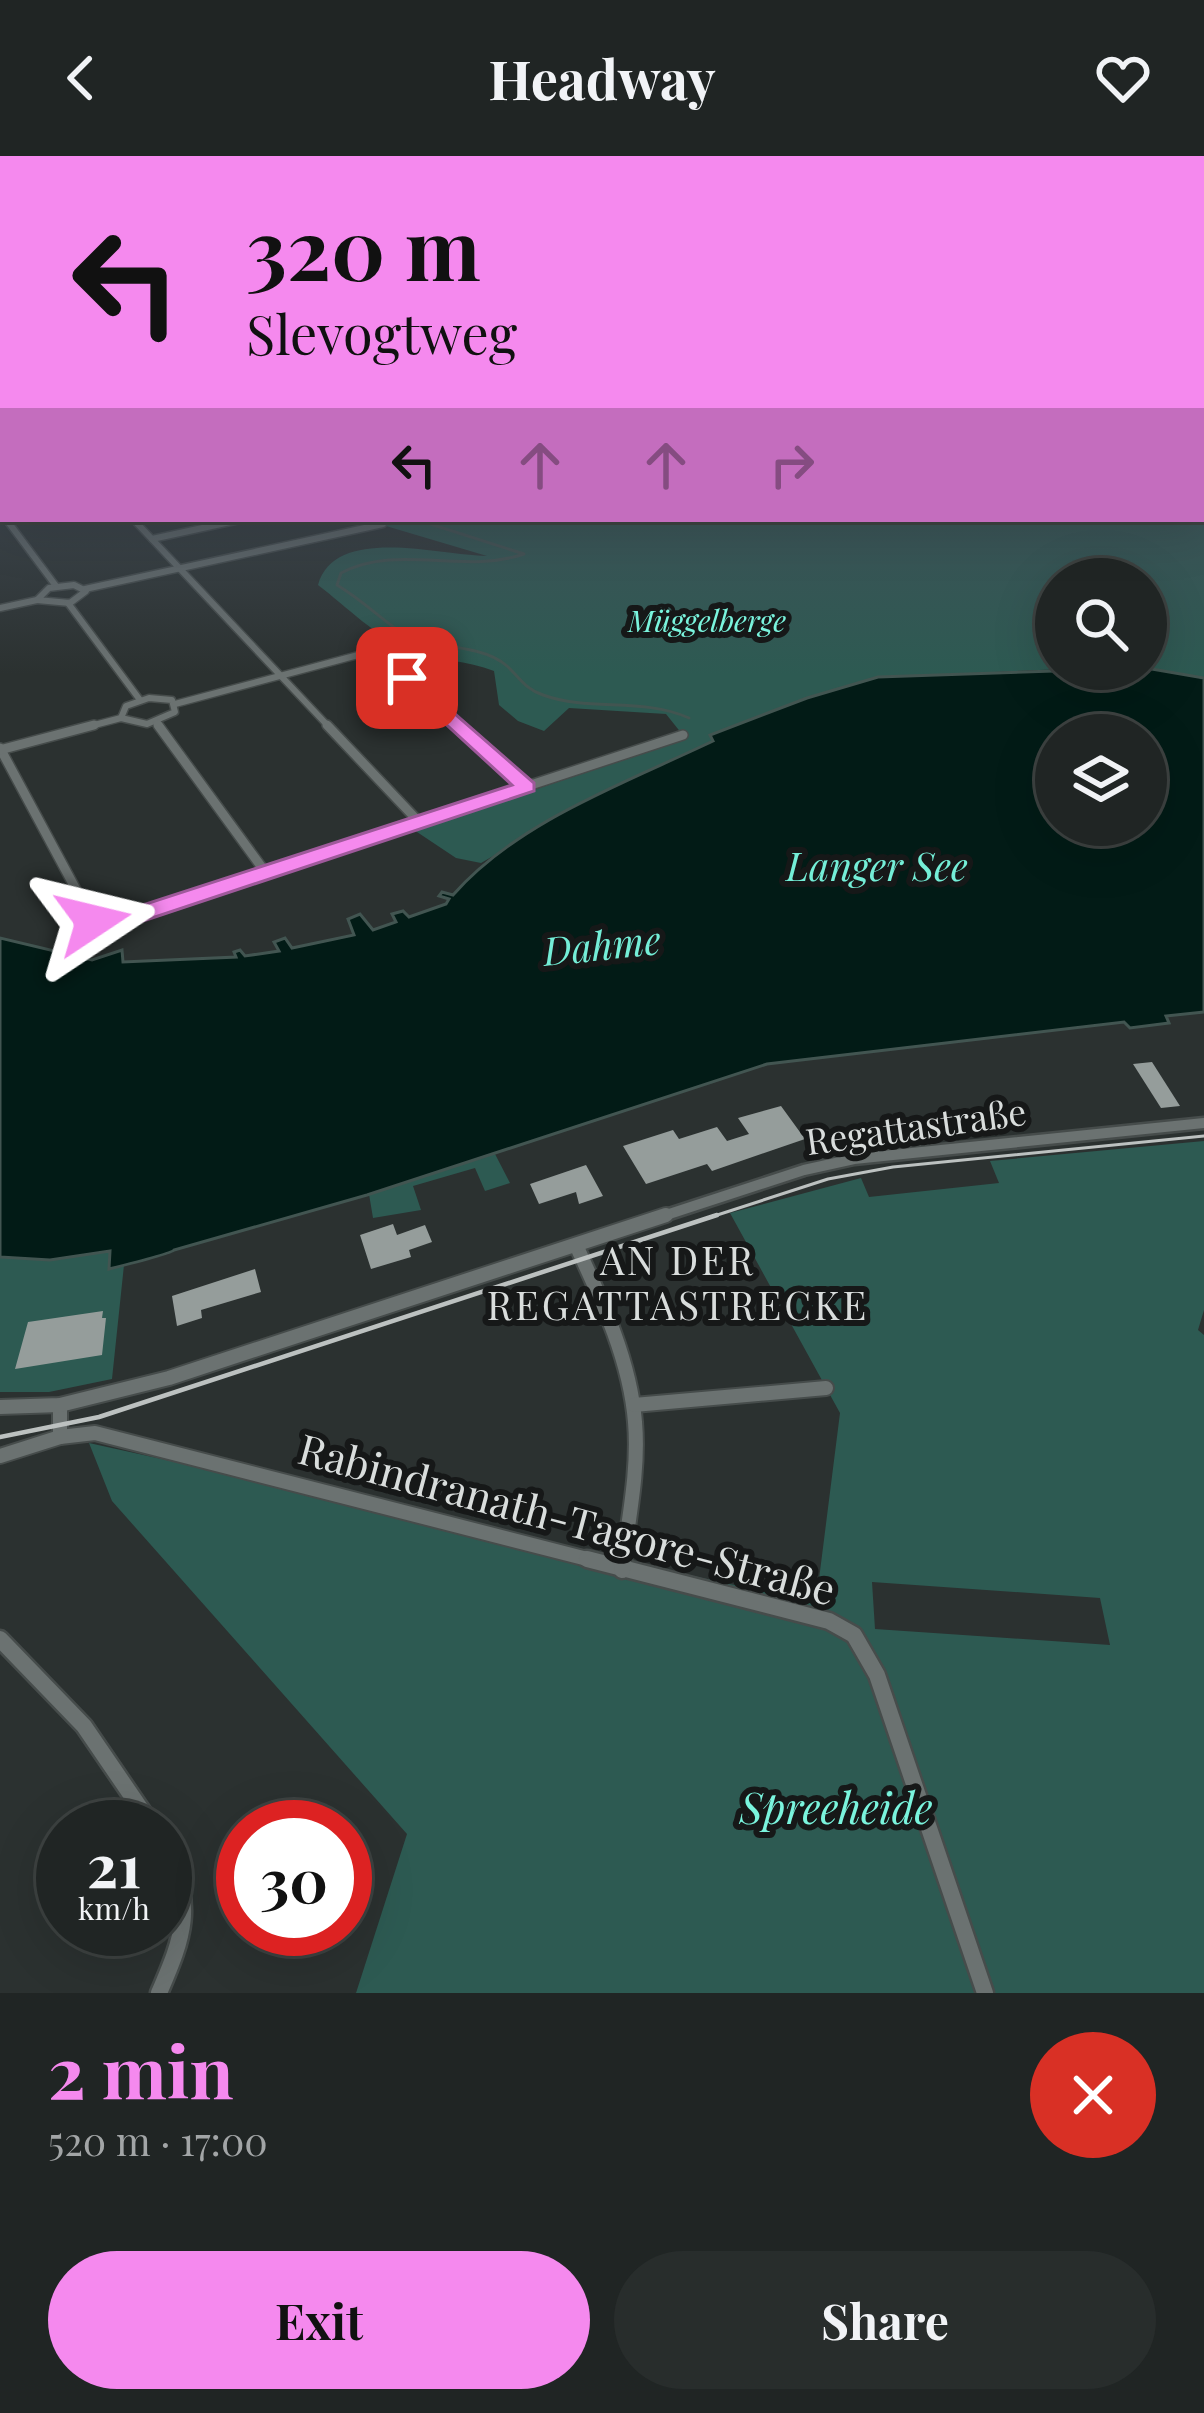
<!DOCTYPE html>
<meta charset="utf-8">
<style>
:root{--surface:#202524;--page:#282d2c;--text:#f1f3f6;--muted:#a2a5a6;--line:#3d4241;--accent:#f589ee}
body{margin:0;font-family:"Playfair Display",serif;background:var(--page);color:var(--text);height:100vh;display:flex;flex-direction:column;font-size:45px;white-space:nowrap}
*{box-sizing:border-box;margin:0}
p{font-size:39px;color:var(--muted)}
.icon{flex:none;width:66px;height:66px;fill:none;stroke:currentColor;stroke-width:2;stroke-linecap:round;stroke-linejoin:round}
.map{position:relative;height:1837px;overflow:hidden}
.panel{display:flex;flex-direction:column;background:var(--surface);flex:1}
.panel>*{flex:none}
.banner{position:absolute;left:0px;top:0px;width:1206px;height:366px;box-shadow:0 12px 48px #0002,0 0 0 3px var(--line);background:#f589ee;color:#111;overflow:hidden}
.tools{position:absolute;left:1035px;top:402px;display:grid;gap:24px}
.tools a{display:grid;place-items:center;width:132px;height:132px;border-radius:50%;background:var(--surface);box-shadow:0 12px 48px #0002,0 0 0 3px var(--line);font-size:60px}
.speed{position:absolute;left:36px;top:1644px;display:flex;gap:24px;font-size:60px;font-weight:700;text-align:center}
.speed>*{display:grid;place-content:center;width:156px;height:156px;border-radius:50%;background:var(--surface);box-shadow:0 12px 48px #0002,0 0 0 3px var(--line);line-height:1}
.speed small{font-size:30px;font-weight:400}
.speed .limit{border:18px solid #d22;background:#fff;color:#111}
.pin{position:absolute;display:grid;place-items:center;width:102px;height:102px;color:#fff;margin:-51px;border-radius:24px;box-shadow:0 6px 18px #0006}
.me{position:absolute;width:132px;margin:-66px;rotate:80deg;stroke-linejoin:round;filter:drop-shadow(0 0 9px #0008)}
.turn{display:flex;align-items:center;gap:42px;height:252px;padding:0 48px;font-size:54px}
.turn .icon{width:156px;height:156px;stroke-width:2.5}
.turn b{display:block;font-size:84px;line-height:102px}
.lanes{display:flex;align-items:center;height:114px;padding:0 48px;background:#0003;justify-content:center;gap:60px;direction:ltr}
.lanes .off{opacity:.35}
.round{display:grid;place-items:center;flex:none;width:126px;height:126px;border-radius:63px;background:var(--page)}
.head{display:flex;align-items:center;justify-content:space-between;height:204px;padding:0 48px}
h1{font-size:72px;font-weight:700;line-height:90px;color:var(--accent)}
.primary-button{display:flex;gap:24px;margin-top:auto;padding:24px 48px}
.primary-button a{flex:1;height:138px;border-radius:72px;background:var(--accent);color:#111;font-size:48px;font-weight:700;line-height:138px;text-align:center}
.primary-button a+a{background:var(--page);color:var(--text)}
header{display:flex;justify-content:space-between;align-items:center;height:156px;padding:0 48px;background:var(--surface);font-size:54px;font-weight:700}
.map>svg:first-child{display:block}
</style>
<header><svg class="icon" aria-label="back" viewBox="0 0 24 24"><path d="M15 5l-7 7 7 7"/></svg>Headway<svg class="icon" aria-label="heart" viewBox="0 0 24 24"><path d="M12 20l-8-8c-3-5 5-10 8-4 3-6 11-1 8 4z"/></svg></header>
<div class="map">
<svg width="1204" height="1837" viewBox="0 0 1204 1837">
<rect width="100%" height="100%" fill="#2b3130"/>
<g fill="#2d5a52" fill-rule="evenodd">
<path d="M1204 261V522L1146 512V423H1056V513H1064L878 521 714 584 569 656 481 707 456 702 414 674 686 583 666 558 569 552 544 575 518 565 499 549 494 515C467 504 438 505 411 495 377 482 347 451 318 429 335 368 441 400 487 400L386 370 387 363H1203Z"/>
<path d="M1204 985V1154L1198 1174 1204 1179V1837H356L407 1678 112 1345 89 1287 816 1447 840 1257 730 1057 861 1022 869 1041 999 1027 990 1005ZM872 1426 1100 1442 1110 1489 875 1473Z"/>
<path d="M495 998 510 1027 485 1035 475 1012 413 1030 421 1054 373 1062 369 1038Z"/>
<path d="M111 1095 109 1112 124 1109 112 1223 49 1236H0V1101L50 1104Z"/>
</g>
<path fill="#021b16" stroke="#425551" stroke-width="3" fill-rule="evenodd" d="M1146 512 1204 522V856L1166 860 1169 867 1130 872 1124 866 767 908 367 1039 174 1094C172 1097 121 1110 109 1113L110 1095 50 1104 0 1101V782L92 804 122 794 123 806 236 801 234 796 240 794 245 800 279 795 274 786 285 782 292 792 354 779 348 763 360 758 373 774 396 766 392 758 403 755 409 761 446 748 449 743 439 740 442 736 453 739C518 665 625 627 713 585L710 579 807 542 878 521ZM1056 579H1146V669H1056Z"/>
<g fill="none" stroke-linecap="round" stroke-linejoin="round">
<g stroke="#425551" stroke-width="3">
<path d="M411 483C383 466 367 447 337 429L341 417C398 387 463 419 524 398L421 365"/>
<path d="M418 486C445 491 486 491 507 510 520 522 525 533 543 539 590 556 642 541 689 562"/>
</g>
</g>
<g fill="#959d9b">
<path d="M1152 906 1180 950 1161 952 1133 908Z"/>
<path d="M781 950 805 983 712 1015 707 1008 646 1028 623 990 673 974 679 983 717 971 727 985 749 978 738 962Z"/>
<path d="M586 1009 603 1040 579 1048 576 1036 539 1048 530 1028Z"/>
<path d="M393 1068 397 1079 425 1069 432 1086 409 1094 411 1101 371 1113 360 1079Z"/>
<path d="M255 1113 261 1136 201 1154 202 1162 177 1170 172 1140Z"/>
<path d="M103 1155 102 1162H106L102 1199 15 1213 28 1166Z"/>
</g>
<g fill="none" stroke-linecap="round" stroke-linejoin="round">
<g stroke="#464c4b" stroke-width="9">
<g id="street-far4">
<path d="M6 363 56 430"/>
<path d="M133 363 330 572"/>
<path d="M152 383 244 363"/>
<path d="M74 429 86 435 70 447 37 444 49 432Z"/>
<path d="M85 433 383 368"/>
<path d="M68 447 140 544"/>
<path d="M0 452 37 444"/>
<path d="M377 494 462 572"/>
<path d="M149 542 172 544 175 556 147 568 121 562 126 550Z"/>
<path d="M175 548 388 491"/>
<path d="M156 566 160 572"/>
<path d="M83 572 121 562"/>
</g>
</g>
<g stroke="#464c4b" stroke-width="12">
<g id="street-far3">
<path d="M158 569 266 717"/>
<path d="M327 569 419 666"/>
<path d="M459 569 526 631"/>
<path d="M0 592 94 767 101 770 683 579"/>
<path d="M0 594 94 569"/>
</g>
</g>
<g stroke="#464c4b" stroke-width="15">
<path id="street-far2" d="M657 1062 804 1014 854 1003 1204 967"/>
</g>
<g stroke="#464c4b" stroke-width="18">
<g id="street-far1">
<path d="M576 1089C602 1145 630 1204 635 1266 639 1313 629 1360 623 1406"/>
<path d="M60 1249V1281"/>
<path d="M634 1249 826 1232"/>
<path d="M0 1251 60 1249 169 1222 666 1059"/>
<path d="M0 1300 60 1281 95 1277 599 1406"/>
</g>
</g>
<g stroke="#464c4b" stroke-width="21">
<g id="street">
<path d="M587 1403 829 1465 854 1479 877 1519 985 1837"/>
<path d="M622 1414 623 1403"/>
<path d="M0 1483 84 1570 153 1671"/>
<path d="M159 1837C184 1779 195 1750 165 1691"/>
</g>
</g>
<use href="#street-far4" stroke="#6b7271" stroke-width="6"/>
<use href="#street-far3" stroke="#6b7271" stroke-width="9"/>
<use href="#street-far2" stroke="#6b7271" stroke-width="10"/>
<use href="#street-far1" stroke="#6b7271" stroke-width="14"/>
<use href="#street" stroke="#6b7271" stroke-width="16"/>
<path stroke="#bcc1c0" stroke-width="3" d="M708 1062 828 1023 893 1011 1204 980"/>
<path stroke="#bcc1c0" stroke-width="4.5" d="M0 1281 99 1261 717 1059"/>
</g>
<linearGradient id="sky" x2="0" y2="1"><stop stop-color="#181b1a"/><stop offset="0.5" stop-color="#444e59"/><stop offset="1" stop-color="#444e59" stop-opacity="0"/></linearGradient>
<rect width="1204" height="518" fill="url(#sky)"/>
<path fill="#f589ee" stroke="#9f599b" stroke-width="3" d="M407 516 534 627V635L119 773 99 777 84 770V760L106 761 512 629 400 526 398 522Z"/>
<g text-anchor="middle" stroke-width="12" stroke-linejoin="round" paint-order="stroke">
<g font-size="30" font-style="italic" fill="#7af4dd" stroke="#161818">
<text x="707" y="476">Müggelberge</text>
</g>
<g font-size="36" fill="#d9dddc" stroke="#161818">
<text transform="translate(916 971) rotate(-8)" y="13">Regattastraße</text>
</g>
<g font-size="39" font-style="italic" fill="#74eed7" stroke="#161818">
<text x="877" y="725">Langer See</text>
<text transform="translate(602 790) rotate(-6)" y="14">Dahme</text>
</g>
<g font-size="39" letter-spacing="3" fill="#d9dddc" stroke="#161818">
<text x="678" y="1119">AN DER<tspan x="678" dy="45">REGATTASTRECKE</tspan></text>
</g>
<g font-size="42" fill="#d9dddc" stroke="#161818">
<text transform="translate(567 1364) rotate(15)" y="15">Rabindranath-Tagore-Straße</text>
</g>
<g font-size="42" font-style="italic" fill="#7af4dd" stroke="#161818">
<text x="836" y="1668">Spreeheide</text>
</g>
</g>
</svg>
<div class="tools">
<a><svg class="icon" aria-label="search" viewBox="0 0 24 24"><circle cx="10" cy="10" r="6"/><path d="M15 15l6 6"/></svg></a>
<a><svg class="icon" aria-label="layers" viewBox="0 0 24 24"><path d="M12 4l9 5-9 5-9-5zM3 14l9 5 9-5"/></svg></a>
</div>
<div class="speed"><div>21<small>km/h</small></div><div class="limit">30</div></div>
<div class="pin" style="left:407px;top:522px;background:#d93025"><svg class="icon" aria-label="arrive" viewBox="0 0 24 24"><path d="M6 21V4h12l-3 4 3 4H6"/></svg></div>
<svg class="me" style="left:93px;top:765px" viewBox="-20 -20 40 40"><path d="M0-17L14 15 0 8-14 15z" fill="#f589ee" stroke="#fff" stroke-width="4"/></svg>
<div class="banner">
<div class="turn"><svg class="icon" aria-label="left" viewBox="0 0 24 24"><path d="M17 20v-9H6M10 6l-5 5 5 5"/></svg><div><b>320 m</b>Slevogtweg</div></div>
<div class="lanes"><svg class="icon" aria-label="left" viewBox="0 0 24 24"><path d="M17 20v-9H6M10 6l-5 5 5 5"/></svg><svg class="icon off" aria-label="ahead" viewBox="0 0 24 24"><path d="M12 20V5M6 11l6-6 6 6"/></svg><svg class="icon off" aria-label="ahead" viewBox="0 0 24 24"><path d="M12 20V5M6 11l6-6 6 6"/></svg><svg class="icon off" aria-label="right" viewBox="0 0 24 24"><path d="M7 20v-9h11M14 6l5 5-5 5"/></svg></div>
</div>
</div>
<section class="panel">
<div class="head"><div><h1>2 min</h1><p>520 m · 17:00</p></div><a class="round" style="background:#d93025;color:#fff"><svg class="icon" aria-label="close" viewBox="0 0 24 24"><path d="M6 6l12 12M18 6L6 18"/></svg></a></div>
<div class="primary-button"><a>Exit</a><a>Share</a></div>
</section>
